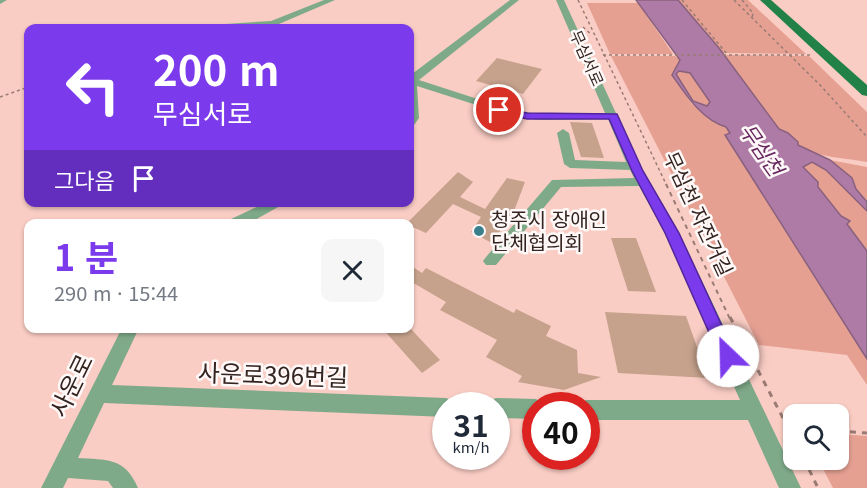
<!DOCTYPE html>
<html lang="ko">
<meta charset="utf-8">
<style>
:root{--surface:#fff;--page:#f6f6f7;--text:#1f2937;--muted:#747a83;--accent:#7c3aed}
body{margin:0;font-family:Georgia,"Noto Sans KR",serif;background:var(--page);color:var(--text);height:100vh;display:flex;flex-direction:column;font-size:22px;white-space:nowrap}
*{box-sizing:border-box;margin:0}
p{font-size:20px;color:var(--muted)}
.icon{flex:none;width:33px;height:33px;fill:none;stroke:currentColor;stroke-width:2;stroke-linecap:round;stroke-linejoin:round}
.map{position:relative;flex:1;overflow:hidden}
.side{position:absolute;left:24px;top:219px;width:390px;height:114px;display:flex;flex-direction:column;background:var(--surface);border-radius:12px;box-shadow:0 2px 4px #0004}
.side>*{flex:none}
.top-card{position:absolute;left:24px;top:24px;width:390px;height:183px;border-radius:12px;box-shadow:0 2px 4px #0004;background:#7c3aed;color:#fff;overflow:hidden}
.tools{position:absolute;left:783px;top:404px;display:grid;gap:12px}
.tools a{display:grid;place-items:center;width:66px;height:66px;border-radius:12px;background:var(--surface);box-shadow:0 2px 4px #0004;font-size:30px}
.speed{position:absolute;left:432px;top:392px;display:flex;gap:12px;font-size:30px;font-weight:700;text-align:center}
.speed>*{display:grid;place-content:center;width:78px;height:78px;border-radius:50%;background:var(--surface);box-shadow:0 2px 4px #0004;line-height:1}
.speed small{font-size:15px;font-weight:400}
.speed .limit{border:9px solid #d22;background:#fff;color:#111}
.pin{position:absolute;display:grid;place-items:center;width:51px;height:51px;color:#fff;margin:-26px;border:3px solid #fff;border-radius:50%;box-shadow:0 2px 6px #0007}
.me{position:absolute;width:66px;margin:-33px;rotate:336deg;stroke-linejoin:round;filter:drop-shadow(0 0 4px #0008)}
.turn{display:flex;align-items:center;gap:21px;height:126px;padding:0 30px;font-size:27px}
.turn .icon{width:78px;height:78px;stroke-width:2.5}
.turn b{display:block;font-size:42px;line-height:51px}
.then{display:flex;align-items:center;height:57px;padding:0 30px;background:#0003;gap:12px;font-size:22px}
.round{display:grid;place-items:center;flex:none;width:63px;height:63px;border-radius:12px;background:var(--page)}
.overview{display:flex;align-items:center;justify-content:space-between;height:102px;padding:0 30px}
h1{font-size:36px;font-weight:700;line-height:45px;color:var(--accent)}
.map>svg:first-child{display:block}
</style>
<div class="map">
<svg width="867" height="488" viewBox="0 0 867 488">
<rect width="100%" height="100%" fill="#facdc4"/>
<g fill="#e5a092">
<path d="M678 0H748L806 54 723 53Z"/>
<path d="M587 3H638L673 54H610Z"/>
<path d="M724 55 809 56 867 112V162C841 157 822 159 798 145V142L788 133 779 129Z"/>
<path d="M611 56H675L680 60 672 75 692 104 726 126 730 134 725 135 867 359V385L847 355 759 345Z"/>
<path d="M679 71 690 73 710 102 707 106 693 101 676 73Z"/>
<path d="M830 160 867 167V202L856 189 852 178Z"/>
<path d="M812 162 826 170 867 211V251L846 223 849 221 841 216 818 187V182L803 167Z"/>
<path d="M839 434 867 436V488H833L818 459H838Z"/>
</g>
<path fill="#ae7ba6" stroke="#89617e" stroke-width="1.5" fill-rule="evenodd" d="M636 0H678L719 48 779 129 788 133 798 142V145L830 160 852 178 856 189 867 202V211L826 170 812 162 803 167 818 182V187L841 216 850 221 847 224 867 251V359L725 135 730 133 726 127C702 120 686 95 672 75L680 60ZM679 71 690 73 710 102 707 106 693 101 676 74Z"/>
<g fill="#c6a28d">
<path d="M497 58 542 69 523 94 476 81Z"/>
<path d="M570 122 592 123 604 158 581 157Z"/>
<path d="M458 172 473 182 460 197 485 209 507 178 525 182 514 211 492 243 471 232 481 217 453 204 426 233 406 224Z"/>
<path d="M611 238H636L656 292 628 291Z"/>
<path d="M410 265 422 273 426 268 514 313 516 309 551 326 546 336 577 350 578 373 601 377 564 390 518 382 522 376 486 357 497 340 440 310 446 302 410 281Z"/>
<path d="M605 312 686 316 708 378 618 373Z"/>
<path d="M382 328H410L440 360 422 373Z"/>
</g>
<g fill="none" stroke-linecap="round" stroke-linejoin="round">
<g stroke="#9a7b74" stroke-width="1.5" stroke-dasharray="3 3" stroke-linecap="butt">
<path d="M578 0 667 186"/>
<path d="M682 0 727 54"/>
<path d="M734 0 821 86 867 137"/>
<path d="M742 0 753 13 752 18"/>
<path d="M583 27 592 35"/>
<path d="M603 55H810"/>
<path d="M0 97 28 87"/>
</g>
<path stroke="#9a7b74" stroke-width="2" stroke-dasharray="4.5 4.5" stroke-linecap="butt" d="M666 184 730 319"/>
<g stroke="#9a7b74" stroke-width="3" stroke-dasharray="6 6" stroke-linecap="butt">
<path d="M730 317 794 439"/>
<path d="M838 431 867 433"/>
<path d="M804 459 818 488"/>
</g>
<g fill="#7faa8a" fill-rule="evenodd">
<path d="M0 0H7L0 4Z"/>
<path d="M324 0H335L272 27 206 28 210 25 271 21Z"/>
<path d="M510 0H519L419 80 515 111 540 114 605 113 556 0H564L643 172 679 233 801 488H779L748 420H586V405H578L586 400H740L665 233 639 186 561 187 496 265H486L483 261 486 257 552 180 634 178 630 170 570 168 564 164 557 133 563 129 569 133 575 160 626 162 608 119 540 120 514 117 417 86 419 118 414 125 410 126V79L412 74Z"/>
<path d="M267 202H287L248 224H227L229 220Z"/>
<path d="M122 328H139L112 385 446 398 453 401 455 405H446V417L104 403 78 458C107 460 125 457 138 488H113L108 481 68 478 63 488H41Z"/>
<path d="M496 398 536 399 544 405H536V419L496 418V405H487L489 401Z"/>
</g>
<path fill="#218147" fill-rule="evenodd" d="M760 0H771L867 85V96L862 95Z"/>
</g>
<path fill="#7c3aed" stroke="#51269a" stroke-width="1.5" d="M499 107 527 113 617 114 643 171 679 233 736 356 734 362 728 364 722 362 665 233 632 171 609 119H527L495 112 493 110Z"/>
<circle fill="#3b7f8d" stroke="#fef9f8" stroke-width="2" cx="479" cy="231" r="6"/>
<g text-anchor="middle" stroke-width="5" stroke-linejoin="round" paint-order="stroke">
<g font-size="16" fill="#342420" stroke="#fef9f8">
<text transform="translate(587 58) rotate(66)" y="6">무심서로</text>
</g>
<g font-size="20" fill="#342420" stroke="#fef9f8">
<text transform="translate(698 214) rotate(65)" y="7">무심천 자전거길</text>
</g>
<g font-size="20" fill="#342420" stroke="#fef9f8" text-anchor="start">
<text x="491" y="227">청주시 장애인<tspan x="491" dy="23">단체협의회</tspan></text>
</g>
<g font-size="21" font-style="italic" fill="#66275f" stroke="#fef9f8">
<text transform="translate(761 150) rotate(55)" y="7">무심천</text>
</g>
<g font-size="24" fill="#342420" stroke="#fef9f8">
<text transform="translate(273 376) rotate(2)" y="8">사운로396번길</text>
<text transform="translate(72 386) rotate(-64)" y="8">사운로</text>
</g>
</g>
</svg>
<div class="tools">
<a><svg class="icon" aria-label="search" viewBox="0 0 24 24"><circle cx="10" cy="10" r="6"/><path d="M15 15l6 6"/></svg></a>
</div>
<div class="speed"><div>31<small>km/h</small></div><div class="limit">40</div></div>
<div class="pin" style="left:499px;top:110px;background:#d93025"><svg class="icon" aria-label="arrive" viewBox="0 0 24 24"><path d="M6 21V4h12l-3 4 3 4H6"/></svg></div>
<svg class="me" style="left:728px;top:356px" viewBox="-20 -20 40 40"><circle r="19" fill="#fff"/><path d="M0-13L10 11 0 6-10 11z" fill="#7c3aed"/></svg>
<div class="top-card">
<div class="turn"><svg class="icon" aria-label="left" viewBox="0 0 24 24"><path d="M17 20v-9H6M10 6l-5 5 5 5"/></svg><div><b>200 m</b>무심서로</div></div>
<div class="then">그다음<svg class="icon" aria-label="arrive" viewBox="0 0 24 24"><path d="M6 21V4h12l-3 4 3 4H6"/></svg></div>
</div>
<section class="side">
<div class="overview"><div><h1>1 분</h1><p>290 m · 15:44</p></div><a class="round"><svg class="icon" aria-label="close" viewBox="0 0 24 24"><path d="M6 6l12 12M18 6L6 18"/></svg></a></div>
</section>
</div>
